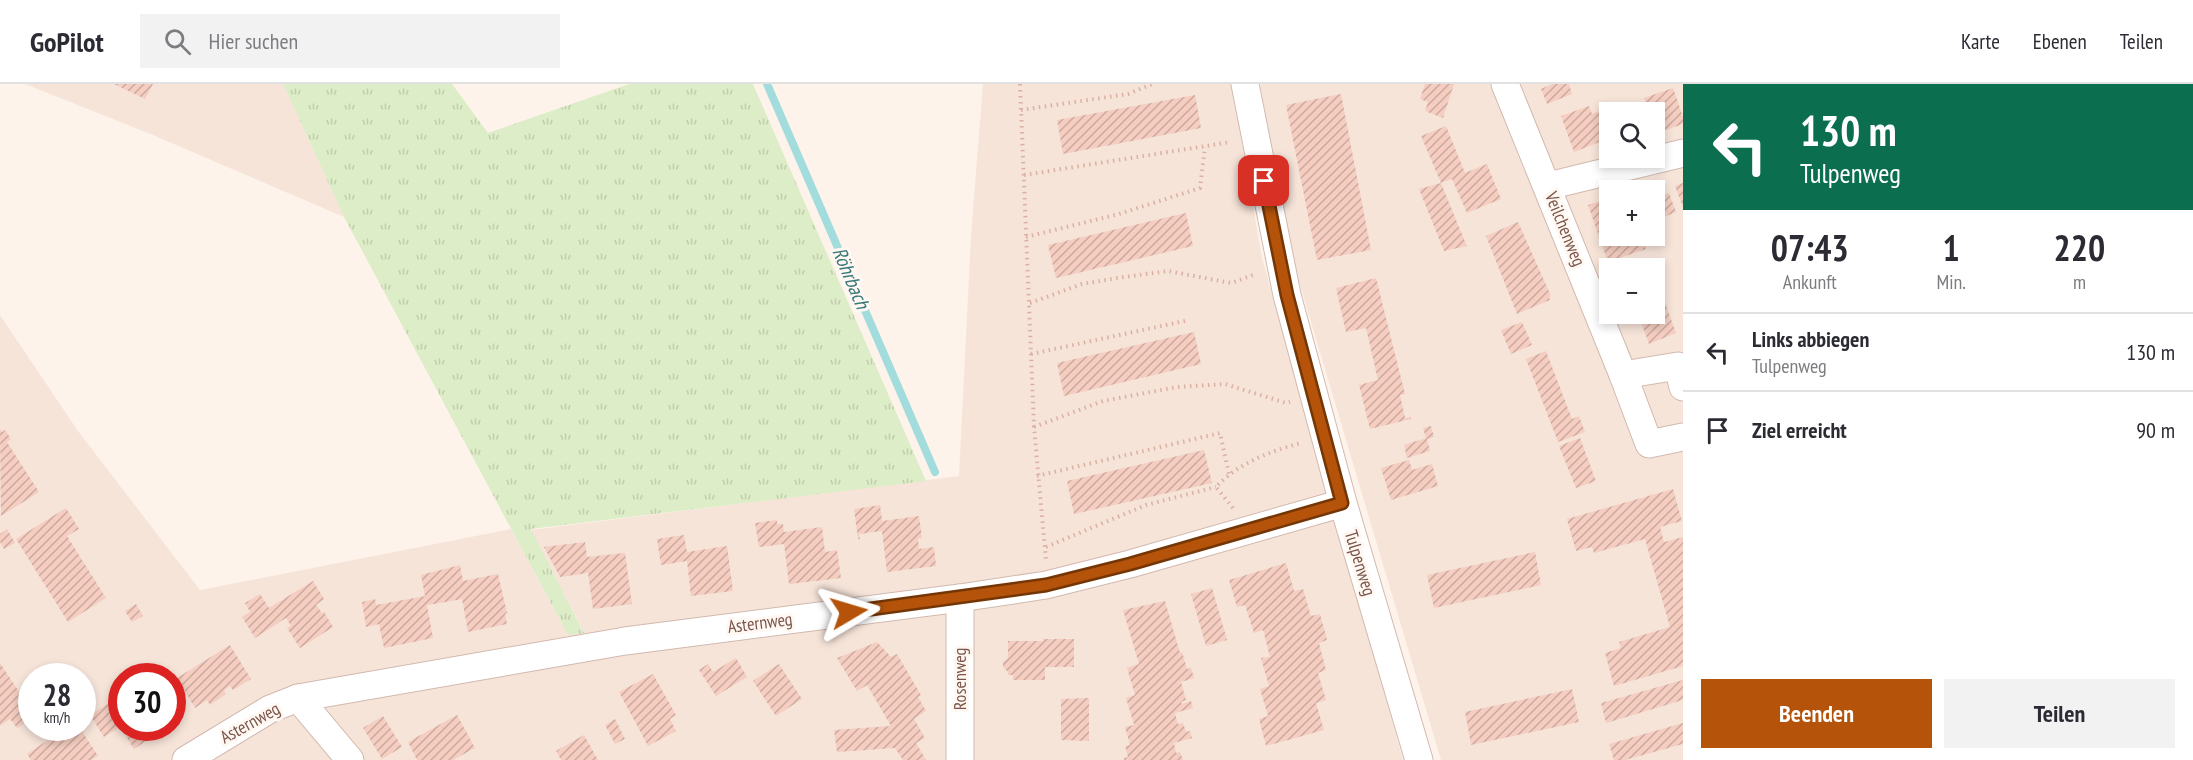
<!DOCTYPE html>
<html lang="de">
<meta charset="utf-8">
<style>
:root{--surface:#fff;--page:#f2f2f3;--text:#2b2b33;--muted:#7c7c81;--line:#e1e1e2;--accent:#b45309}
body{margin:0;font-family:"PT Sans Narrow",sans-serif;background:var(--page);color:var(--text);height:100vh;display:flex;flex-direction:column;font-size:22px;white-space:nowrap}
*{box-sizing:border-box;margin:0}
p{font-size:20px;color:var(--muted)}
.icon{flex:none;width:33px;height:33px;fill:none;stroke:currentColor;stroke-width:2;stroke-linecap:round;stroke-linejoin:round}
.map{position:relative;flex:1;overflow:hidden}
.drawer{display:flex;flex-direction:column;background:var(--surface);width:510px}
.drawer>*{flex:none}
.hud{background:#0b6e4f;color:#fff;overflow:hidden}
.buttons{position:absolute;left:1599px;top:18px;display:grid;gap:12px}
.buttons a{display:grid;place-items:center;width:66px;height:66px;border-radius:0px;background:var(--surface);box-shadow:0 3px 9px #0003;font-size:30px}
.speed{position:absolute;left:18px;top:579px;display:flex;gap:12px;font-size:30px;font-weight:700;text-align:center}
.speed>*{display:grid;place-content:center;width:78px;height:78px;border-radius:50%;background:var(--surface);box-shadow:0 3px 9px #0003;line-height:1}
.speed small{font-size:15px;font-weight:400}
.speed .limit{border:9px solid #d22;background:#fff;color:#111}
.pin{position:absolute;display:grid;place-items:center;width:51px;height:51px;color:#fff;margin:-26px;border-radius:12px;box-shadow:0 3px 9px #0006}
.me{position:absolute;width:66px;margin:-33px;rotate:83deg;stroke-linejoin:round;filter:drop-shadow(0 0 4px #0008)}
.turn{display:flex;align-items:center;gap:21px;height:126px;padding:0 18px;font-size:27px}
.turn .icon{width:78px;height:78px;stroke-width:2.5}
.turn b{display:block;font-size:42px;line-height:51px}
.eta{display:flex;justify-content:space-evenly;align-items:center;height:102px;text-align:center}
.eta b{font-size:36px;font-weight:600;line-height:42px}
.button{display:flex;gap:12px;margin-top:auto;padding:12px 18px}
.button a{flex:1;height:69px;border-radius:0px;background:var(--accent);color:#fff;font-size:24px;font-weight:600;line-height:69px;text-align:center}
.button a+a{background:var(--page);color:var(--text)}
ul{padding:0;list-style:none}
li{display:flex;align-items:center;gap:18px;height:78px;padding:0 18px;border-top:2px solid var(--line)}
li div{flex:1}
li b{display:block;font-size:22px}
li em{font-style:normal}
header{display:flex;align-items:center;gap:36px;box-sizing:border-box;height:84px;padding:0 30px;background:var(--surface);border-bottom:2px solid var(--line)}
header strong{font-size:28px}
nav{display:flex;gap:33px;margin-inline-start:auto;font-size:21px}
.search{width:420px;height:54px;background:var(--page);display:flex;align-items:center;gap:15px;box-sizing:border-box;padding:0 21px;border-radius:0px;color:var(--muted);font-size:22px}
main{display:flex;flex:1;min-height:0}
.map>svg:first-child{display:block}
</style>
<header>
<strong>GoPilot</strong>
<div class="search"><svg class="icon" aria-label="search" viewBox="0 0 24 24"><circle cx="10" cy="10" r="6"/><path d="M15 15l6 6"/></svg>Hier suchen</div>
<nav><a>Karte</a><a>Ebenen</a><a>Teilen</a></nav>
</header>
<main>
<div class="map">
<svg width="1683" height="676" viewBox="0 0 1683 676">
<defs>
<pattern id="grass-tufts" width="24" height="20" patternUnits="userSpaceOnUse" patternTransform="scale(1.5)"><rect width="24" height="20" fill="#ddedc7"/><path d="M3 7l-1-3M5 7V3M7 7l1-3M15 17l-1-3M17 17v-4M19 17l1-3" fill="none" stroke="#c1cdac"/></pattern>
<pattern id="building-hatch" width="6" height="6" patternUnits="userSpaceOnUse" patternTransform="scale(1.5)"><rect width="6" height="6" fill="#f5cdc1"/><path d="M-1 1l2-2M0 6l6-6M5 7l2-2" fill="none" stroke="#cba99f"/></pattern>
</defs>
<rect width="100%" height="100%" fill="#fef3eb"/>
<g fill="#f6e4d9" fill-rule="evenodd">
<path d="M25 0H283L344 133 148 49Z"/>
<path d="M983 0H1232L1262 174 1403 676H0V231L78 347 200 506 511 445 568 551 584 548 531 446 959 392 971 151ZM32 592H82V644H32ZM122 592H172V644H122Z"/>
<path d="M1260 0H1683V676H1441L1292 174ZM1610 28H1654V74H1610ZM1610 106H1654V152H1610ZM1610 184H1654V230H1610Z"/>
</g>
<path fill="url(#grass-tufts)" d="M283 0H452L488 49 629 0H753L926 397 531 445 584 549 568 551 344 133Z"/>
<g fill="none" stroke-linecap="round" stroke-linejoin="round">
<path stroke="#a3dcdc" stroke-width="8" d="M767 0 935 388"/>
</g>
<g fill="url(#building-hatch)">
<path d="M114 0H153L145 15Z"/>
<path d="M1425 0H1454L1443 34 1425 27 1428 18 1420 15Z"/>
<path d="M1552 0H1569L1572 10 1547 20 1541 5Z"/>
<path d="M1673 4 1683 33V40L1657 49 1654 42V28H1650L1644 14Z"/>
<path d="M1341 10 1371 166 1317 176 1286 21Z"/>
<path d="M1195 11 1201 44 1063 70 1057 36Z"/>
<path d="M1589 22 1592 30 1610 23 1612 28H1610V54L1574 68 1561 32Z"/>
<path d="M1446 42 1465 89 1487 80 1501 115 1467 129 1452 95 1441 99 1421 52Z"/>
<path d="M1441 99 1461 148 1467 162 1444 167 1419 105Z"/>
<path d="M1683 99V123L1675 102Z"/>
<path d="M1669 109 1676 128 1656 136 1654 115Z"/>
<path d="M1610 114V152H1641L1646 165 1608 178 1588 121Z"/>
<path d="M1186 129 1193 162 1056 194 1048 161Z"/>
<path d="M1518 138 1551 212 1549 213 1550 216 1517 230 1486 152Z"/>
<path d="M1376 194 1405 310 1400 311 1405 334 1411 333V335L1370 345 1359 301 1378 296 1366 244 1346 248 1336 204Z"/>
<path d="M1663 213 1676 249 1649 260 1638 230H1654V217Z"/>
<path d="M1522 238 1532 261 1511 270 1501 246Z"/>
<path d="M1194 248 1201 280 1064 312 1057 279Z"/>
<path d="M1546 267 1572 335 1579 332 1585 348 1558 358 1526 275Z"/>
<path d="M1431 342 1434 353 1427 355 1430 367 1407 374 1404 361 1426 354 1423 344Z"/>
<path d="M0 345 2 348 5 346 11 355 7 358 39 408 1 432Z"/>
<path d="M1580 354 1596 397 1576 404 1559 362Z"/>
<path d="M1204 366 1212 399 1074 430 1067 397Z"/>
<path d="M1409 376 1412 386 1432 380 1438 402 1391 416 1381 384Z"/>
<path d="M1673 405 1682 437 1660 443 1664 458 1683 453V582L1614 602 1605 569 1621 564 1619 558 1670 543 1645 455 1594 469 1592 463 1576 467 1567 435Z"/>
<path d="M880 421 882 437 919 432 922 454 918 455 919 465 934 463 936 482 887 488 882 447 859 450 860 455H858L854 425Z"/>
<path d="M66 424 79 445 67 452 106 514 68 538 16 455Z"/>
<path d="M777 436V440H783L784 448 822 443 825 468 837 466 841 494 789 500 784 460 759 463 755 439Z"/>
<path d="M7 445 15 459 4 465 0 458V450Z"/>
<path d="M684 451 687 468 727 462 733 507 691 512 687 477 661 481 657 455Z"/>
<path d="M585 458 587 473 625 469 632 520 593 525 588 489 560 493 544 463Z"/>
<path d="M1535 468 1541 501 1434 524 1427 491Z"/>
<path d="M1286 479 1294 507 1303 505 1311 532 1320 530 1327 556 1319 559 1326 586 1318 589 1326 616 1316 619 1324 646 1266 662 1259 635 1268 632 1260 605 1269 602 1261 574 1270 573 1263 546 1254 549 1245 521 1237 523 1229 496Z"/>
<path d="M460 481 463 497 498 490 507 529 505 530 507 540 468 548 462 515 440 519 427 521 433 554 384 564 379 540 366 543 362 518 375 515 376 521 425 512 421 491Z"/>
<path d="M313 497 324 515 316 521 322 529 324 528 333 543 300 564 287 544 291 542 286 534 255 554 242 533 250 528 245 519 260 510 269 524Z"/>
<path d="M1212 504 1227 556 1206 562 1191 510Z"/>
<path d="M1165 517 1180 569 1182 568 1187 585 1191 584 1194 594 1181 598 1186 616 1181 618 1182 620 1191 617 1193 624 1175 629 1178 640 1183 639 1186 648 1190 647 1192 654 1174 659 1176 669 1180 668 1183 676H1124V674L1128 673 1125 662 1130 661 1125 643 1134 641 1126 614 1135 611 1127 584 1139 580 1123 526Z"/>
<path d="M136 520 143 532 132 538 125 527Z"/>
<path d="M1043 555H1074V583H1045V596H1013V591H1008V588L1003 583V578L1008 574V557H1043Z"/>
<path d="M877 558 891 573 897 570 921 611 918 613 926 627 914 635 925 654 916 659 926 676H903L895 664 837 668 834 646 891 642 867 601 857 607 837 574Z"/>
<path d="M230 561 251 595 233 606 230 602 224 606 226 610 210 621 207 616 195 624 177 594Z"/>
<path d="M736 574 747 593 716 612 699 586 708 580 713 588Z"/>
<path d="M0 579 29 623 32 621V635L17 644 10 635 0 642Z"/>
<path d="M779 580 802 615 776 632 753 597Z"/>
<path d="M653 590 676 631 670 635 676 647 648 662 619 608Z"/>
<path d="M1683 596V616L1606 639 1601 619Z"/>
<path d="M1572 605 1579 638 1471 661 1465 628Z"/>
<path d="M1089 614V657L1061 656V615Z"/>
<path d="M109 619 115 628 122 624V644H159L161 647 134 665 120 643 104 653 90 631Z"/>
<path d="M457 631 475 664 453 676H417L408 658Z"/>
<path d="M383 632 402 663 382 675 363 644Z"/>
<path d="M615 635 625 655 615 660 605 641Z"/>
<path d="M1683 639V660L1625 676H1614L1609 660Z"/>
<path d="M49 644H80L98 672 91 676H31L27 670 54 652Z"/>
<path d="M584 651 598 676H561L556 667Z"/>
</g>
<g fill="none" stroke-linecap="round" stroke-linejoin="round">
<g stroke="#d2b9af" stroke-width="29">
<g id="minor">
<path d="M1245 0 1287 211 1343 419 1419 676"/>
<path d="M1505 0 1623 291 1649 360 1683 353"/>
<path d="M1548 102 1683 69"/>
<path d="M1623 291 1678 282 1683 303"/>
<path d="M298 614 350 676"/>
<path d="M186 676 270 625 298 614 625 557 960 514 1046 501 1130 480 1343 419"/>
<path d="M960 676V514"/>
</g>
</g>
<g stroke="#dbb0a3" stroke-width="4" stroke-dasharray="1.5 4.5" stroke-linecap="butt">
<path d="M1020 0 1034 343 1046 476"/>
<path d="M1021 26 1128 10 1152 0"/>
<path d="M1024 91 1231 58"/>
<path d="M1026 153 1119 130 1200 104 1205 63"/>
<path d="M1030 219 1082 200 1117 194 1168 187 1231 199 1256 190"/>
<path d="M1031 270 1189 236"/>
<path d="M1034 343 1103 317 1177 303 1225 300 1286 319 1290 318"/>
<path d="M1037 392 1220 349 1229 390"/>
<path d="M1233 424 1216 403C1238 379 1271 367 1301 359"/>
<path d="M1046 463 1146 421 1216 403"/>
</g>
<use href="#minor" stroke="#fff" stroke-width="27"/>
</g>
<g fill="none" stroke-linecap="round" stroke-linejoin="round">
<g stroke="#753606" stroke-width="15">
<path id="route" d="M849 528 1046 501 1130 480 1342 419 1287 211 1264 97"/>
</g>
<use href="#route" stroke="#b45309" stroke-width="10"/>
</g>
<g text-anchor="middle" stroke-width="6" stroke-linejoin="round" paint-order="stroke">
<g font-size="18" fill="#7b554b" stroke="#fff8f2">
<text transform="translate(1565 145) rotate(68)" y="6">Veilchenweg</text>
<text transform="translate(1360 479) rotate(73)" y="6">Tulpenweg</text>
<text transform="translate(760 539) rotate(-7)" y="6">Asternweg</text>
<text transform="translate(960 595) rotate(-90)" y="6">Rosenweg</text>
<text transform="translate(250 639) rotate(-29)" y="6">Asternweg</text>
</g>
<g font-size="20" font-style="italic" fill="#3a7979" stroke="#fff8f2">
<text transform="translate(851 194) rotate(67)" y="7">Röhrbach</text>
</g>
</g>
</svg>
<div class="buttons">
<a><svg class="icon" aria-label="search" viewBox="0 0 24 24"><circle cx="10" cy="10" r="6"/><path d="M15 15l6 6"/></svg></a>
<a>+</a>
<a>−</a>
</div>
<div class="speed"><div>28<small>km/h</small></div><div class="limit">30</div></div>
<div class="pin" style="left:1264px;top:97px;background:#d93025"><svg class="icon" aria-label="arrive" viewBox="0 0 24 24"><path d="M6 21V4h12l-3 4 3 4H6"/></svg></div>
<svg class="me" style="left:849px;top:528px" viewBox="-20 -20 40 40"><path d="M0-17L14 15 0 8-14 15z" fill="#b45309" stroke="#fff" stroke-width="4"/></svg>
</div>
<section class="drawer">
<div class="hud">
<div class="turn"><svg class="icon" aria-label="left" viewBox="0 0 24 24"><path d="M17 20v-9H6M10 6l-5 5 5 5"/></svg><div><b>130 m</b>Tulpenweg</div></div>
</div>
<div class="eta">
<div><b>07:43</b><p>Ankunft</p></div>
<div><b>1</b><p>Min.</p></div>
<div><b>220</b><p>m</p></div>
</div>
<ul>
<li><svg class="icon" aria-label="left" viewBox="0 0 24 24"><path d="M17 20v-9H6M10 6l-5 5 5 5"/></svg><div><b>Links abbiegen</b><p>Tulpenweg</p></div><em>130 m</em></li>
<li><svg class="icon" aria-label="arrive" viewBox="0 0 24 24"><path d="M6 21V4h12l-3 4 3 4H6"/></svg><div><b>Ziel erreicht</b></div><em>90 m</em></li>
</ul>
<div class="button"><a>Beenden</a><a>Teilen</a></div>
</section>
</main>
